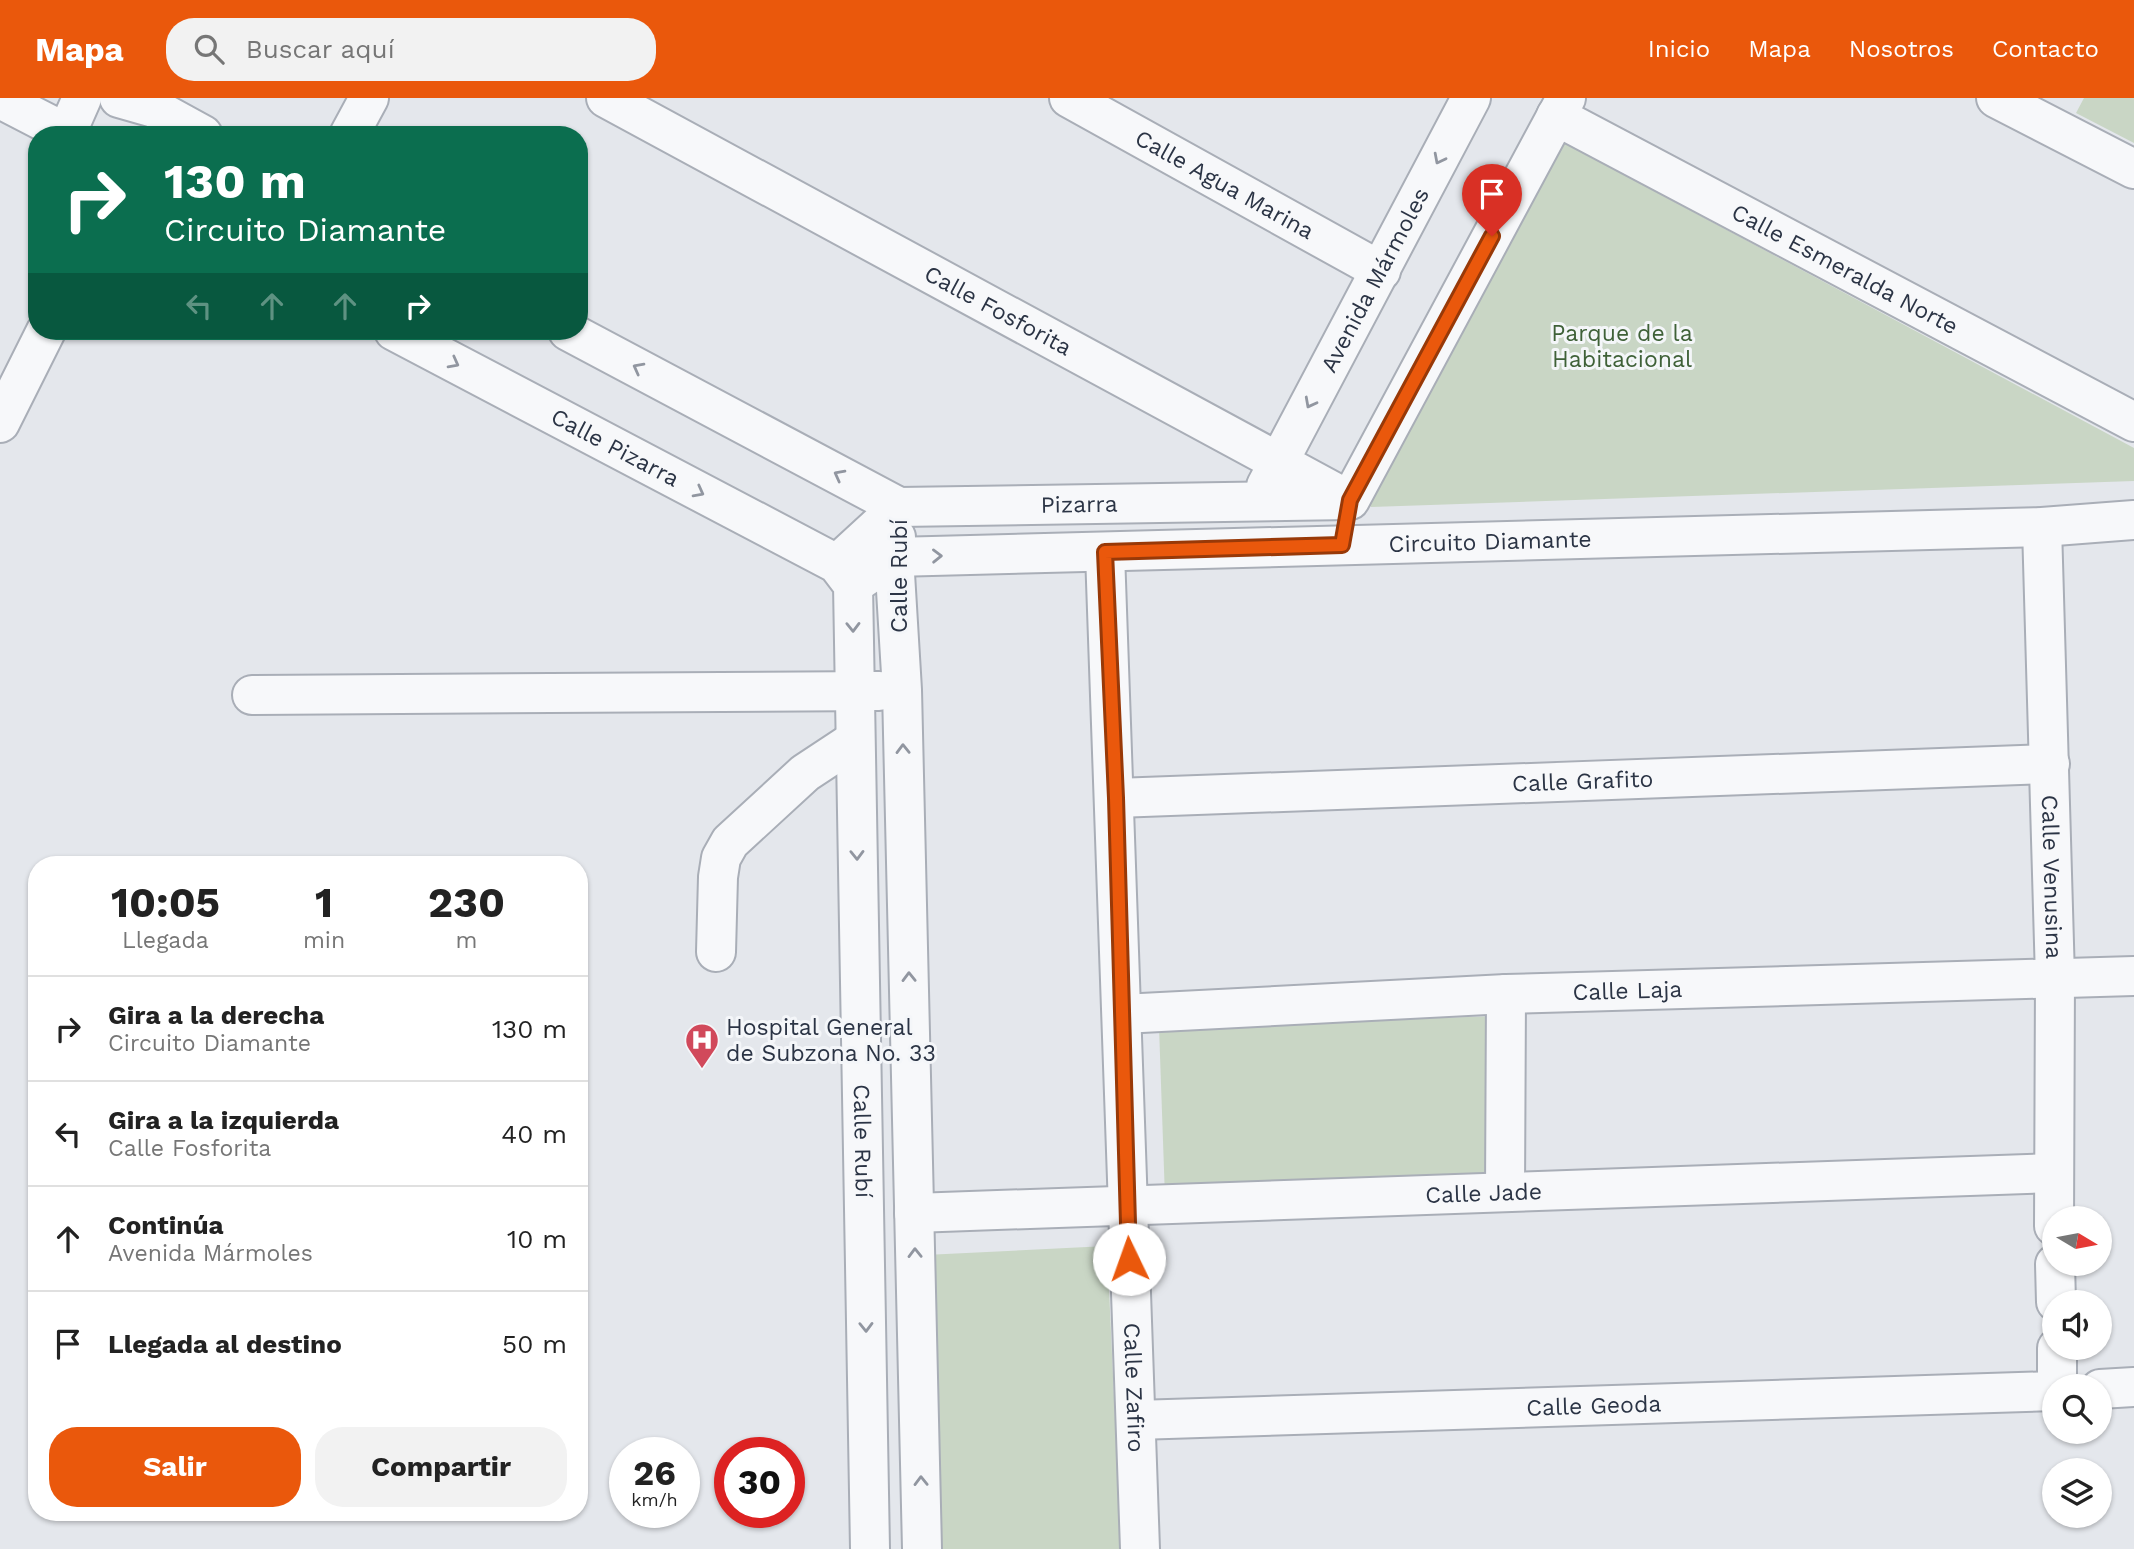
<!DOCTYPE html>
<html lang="es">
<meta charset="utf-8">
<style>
:root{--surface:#fff;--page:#f2f2f2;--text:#222;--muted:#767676;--line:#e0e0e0;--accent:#ea580c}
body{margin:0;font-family:"Work Sans",sans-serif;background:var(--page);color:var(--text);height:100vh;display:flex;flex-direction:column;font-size:26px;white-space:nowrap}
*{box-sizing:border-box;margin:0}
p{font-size:23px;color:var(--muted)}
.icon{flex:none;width:38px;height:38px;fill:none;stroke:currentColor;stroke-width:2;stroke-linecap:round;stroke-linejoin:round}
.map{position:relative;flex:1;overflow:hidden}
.drawer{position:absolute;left:28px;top:758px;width:560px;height:665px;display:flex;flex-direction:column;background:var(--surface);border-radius:28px;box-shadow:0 2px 5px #0004}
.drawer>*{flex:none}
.top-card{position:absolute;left:28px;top:28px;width:560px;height:214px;border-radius:28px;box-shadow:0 2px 5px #0004;background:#0b6e4f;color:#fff;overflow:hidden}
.needle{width:46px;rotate:100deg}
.fabs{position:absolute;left:2042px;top:1108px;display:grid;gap:14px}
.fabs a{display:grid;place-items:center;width:70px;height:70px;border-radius:50%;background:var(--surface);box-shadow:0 2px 5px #0004;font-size:35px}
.speed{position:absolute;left:609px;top:1339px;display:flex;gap:14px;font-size:35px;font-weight:700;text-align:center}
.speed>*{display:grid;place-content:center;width:91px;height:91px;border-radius:50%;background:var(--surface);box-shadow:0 2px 5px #0004;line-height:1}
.speed small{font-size:18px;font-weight:400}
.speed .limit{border:10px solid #d22;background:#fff;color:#111}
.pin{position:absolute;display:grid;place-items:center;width:60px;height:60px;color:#fff;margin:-72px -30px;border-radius:50% 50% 50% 0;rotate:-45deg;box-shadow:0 0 7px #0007}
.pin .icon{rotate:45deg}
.me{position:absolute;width:77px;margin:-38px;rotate:357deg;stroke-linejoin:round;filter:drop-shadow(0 0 5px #0008)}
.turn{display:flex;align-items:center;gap:24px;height:147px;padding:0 21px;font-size:32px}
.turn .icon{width:91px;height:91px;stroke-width:2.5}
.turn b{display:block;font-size:49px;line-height:60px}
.lanes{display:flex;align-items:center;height:66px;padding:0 21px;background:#0003;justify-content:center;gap:35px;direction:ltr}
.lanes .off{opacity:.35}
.eta{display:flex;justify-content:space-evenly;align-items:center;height:119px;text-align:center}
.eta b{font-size:42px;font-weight:700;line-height:49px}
.cta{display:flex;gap:14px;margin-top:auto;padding:14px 21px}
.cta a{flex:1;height:80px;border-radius:28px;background:var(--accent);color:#fff;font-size:28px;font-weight:700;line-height:80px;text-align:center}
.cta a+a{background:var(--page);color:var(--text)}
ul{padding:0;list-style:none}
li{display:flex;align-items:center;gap:21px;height:105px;padding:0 21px;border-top:2px solid var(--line)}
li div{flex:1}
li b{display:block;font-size:26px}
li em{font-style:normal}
header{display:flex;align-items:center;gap:42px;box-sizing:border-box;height:98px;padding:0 35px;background:var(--accent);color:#fff}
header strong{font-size:33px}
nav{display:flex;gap:38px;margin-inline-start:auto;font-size:24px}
.search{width:490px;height:63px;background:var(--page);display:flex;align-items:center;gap:18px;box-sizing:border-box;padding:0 24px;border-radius:28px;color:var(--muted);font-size:26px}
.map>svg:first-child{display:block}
</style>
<header>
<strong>Mapa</strong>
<div class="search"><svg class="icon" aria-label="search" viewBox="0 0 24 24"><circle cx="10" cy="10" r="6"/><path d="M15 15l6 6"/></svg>Buscar aquí</div>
<nav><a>Inicio</a><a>Mapa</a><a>Nosotros</a><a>Contacto</a></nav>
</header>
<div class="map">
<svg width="2134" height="1451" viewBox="0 0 2134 1451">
<rect width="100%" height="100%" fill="#e4e7ec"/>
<g fill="#c9d6c5">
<path d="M2084 0H2134V45L2076 15Z"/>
<path d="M1559 42 2134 350V383L1371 409 1365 401Z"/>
<path d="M1498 918 1500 1078 1165 1100 1159 929Z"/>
<path d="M1107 1148 1121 1451H939L925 1157Z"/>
</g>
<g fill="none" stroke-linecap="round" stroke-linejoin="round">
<g stroke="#a9aeb7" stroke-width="42">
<g id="minor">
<path d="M119 0 154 10 203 37"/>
<path id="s1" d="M606 0 1345 400"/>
<path id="s2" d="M1069 0 1381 173"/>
<path d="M1996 0 2134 71"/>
<path d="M0 1 70 37"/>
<path id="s3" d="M1556 18 2134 324"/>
<path d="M67 34 82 0"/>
<path d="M349 37 369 0"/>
<path id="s4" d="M394 233 837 466 853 487 870 1451"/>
<path id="s5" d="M568 233 899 409 1350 402 1566 0"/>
<path d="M0 325 46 233"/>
<path id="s6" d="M1266 388 1471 0"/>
<path id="s7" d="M2042 429 2055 880 2054 1128"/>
<path d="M896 439 894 459 902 592 922 1451"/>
<path id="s8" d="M1105 455 1140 1451"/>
<path d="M837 466 899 409"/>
<path id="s9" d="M853 487 894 459 2042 429 2134 422"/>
<path d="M252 597 879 593"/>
<path id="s10" d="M1116 700 2050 666"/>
<path d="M716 854 718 779 721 760 730 744 805 675 855 642"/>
<path id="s11" d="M1122 916 1506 896 2134 878"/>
<path d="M1505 1094 1506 896"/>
<path id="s12" d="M914 1115 2054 1075"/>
<path d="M2055 1166 2056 1204"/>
<path d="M2057 1250V1288"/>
<path d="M2100 1291 2134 1289"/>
<path id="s13" d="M1136 1322 2054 1293"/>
</g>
</g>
<use href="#minor" stroke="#f7f8fa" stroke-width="38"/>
</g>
<defs><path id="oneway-chevron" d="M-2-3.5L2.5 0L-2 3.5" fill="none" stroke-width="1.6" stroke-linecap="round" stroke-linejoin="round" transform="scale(1.75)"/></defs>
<g stroke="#9196a0">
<use href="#oneway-chevron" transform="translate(1439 61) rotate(117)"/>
<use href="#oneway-chevron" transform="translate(454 265) rotate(28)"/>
<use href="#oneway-chevron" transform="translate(638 270) rotate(-152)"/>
<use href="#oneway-chevron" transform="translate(1310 305) rotate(118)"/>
<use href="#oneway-chevron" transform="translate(839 377) rotate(-152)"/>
<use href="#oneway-chevron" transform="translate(699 394) rotate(28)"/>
<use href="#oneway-chevron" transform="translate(937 458) rotate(-1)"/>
<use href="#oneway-chevron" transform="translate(853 529) rotate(89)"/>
<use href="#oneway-chevron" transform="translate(903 651) rotate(-91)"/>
<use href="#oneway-chevron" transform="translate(857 757) rotate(89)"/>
<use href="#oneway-chevron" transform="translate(909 879) rotate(-91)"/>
<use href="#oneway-chevron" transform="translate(915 1155) rotate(-91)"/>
<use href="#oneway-chevron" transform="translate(866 1229) rotate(89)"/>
<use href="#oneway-chevron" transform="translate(921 1383) rotate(-91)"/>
</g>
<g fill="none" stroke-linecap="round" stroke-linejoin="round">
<g stroke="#983908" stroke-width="18">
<path id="route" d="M1129 1161 1116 700 1105 454 1342 447 1350 402 1492 138"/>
</g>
<use href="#route" stroke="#ea580c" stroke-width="12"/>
</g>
<defs>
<g id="hospital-pin" transform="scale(1.75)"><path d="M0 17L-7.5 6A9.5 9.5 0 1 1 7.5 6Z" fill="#d1495b" stroke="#f4f6f9"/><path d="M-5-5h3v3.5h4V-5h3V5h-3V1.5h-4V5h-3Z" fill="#fff"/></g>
</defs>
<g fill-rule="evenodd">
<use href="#hospital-pin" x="702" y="942"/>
</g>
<g text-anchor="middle" stroke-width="6" stroke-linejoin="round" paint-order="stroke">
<g font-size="23" fill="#2b3445" stroke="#f4f6f9">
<text dy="8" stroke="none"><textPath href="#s2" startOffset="178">Calle Agua Marina</textPath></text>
<text dy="8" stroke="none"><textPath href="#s3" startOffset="327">Calle Esmeralda Norte</textPath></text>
<text dy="8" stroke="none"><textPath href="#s6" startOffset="233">Avenida Mármoles</textPath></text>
<text dy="8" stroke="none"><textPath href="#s1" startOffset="446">Calle Fosforita</textPath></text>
<text dy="8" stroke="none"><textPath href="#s4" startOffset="250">Calle Pizarra</textPath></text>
<text dy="8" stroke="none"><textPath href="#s5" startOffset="555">Pizarra</textPath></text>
<text dy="8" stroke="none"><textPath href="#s9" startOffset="646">Circuito Diamante</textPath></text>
<text transform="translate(899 478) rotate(-90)" y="8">Calle Rubí</text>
<text dy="8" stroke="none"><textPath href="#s10" startOffset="467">Calle Grafito</textPath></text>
<text dy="8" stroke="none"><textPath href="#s7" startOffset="350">Calle Venusina</textPath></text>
<text dy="8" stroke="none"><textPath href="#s11" startOffset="506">Calle Laja</textPath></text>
<text dy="8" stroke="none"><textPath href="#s4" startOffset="1083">Calle Rubí</textPath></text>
<text dy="8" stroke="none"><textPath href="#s12" startOffset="570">Calle Jade</textPath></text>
<text dy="8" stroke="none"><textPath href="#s8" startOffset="835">Calle Zafiro</textPath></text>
<text dy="8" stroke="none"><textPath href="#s13" startOffset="458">Calle Geoda</textPath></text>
</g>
<g font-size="23" fill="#3f6138" stroke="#f4f6f9">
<text x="1622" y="243">Parque de la<tspan x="1622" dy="26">Habitacional</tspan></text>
</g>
<g font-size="23" fill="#2b3445" stroke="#f4f6f9" text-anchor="start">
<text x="726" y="937">Hospital General<tspan x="726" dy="26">de Subzona No. 33</tspan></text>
</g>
</g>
</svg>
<div class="fabs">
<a><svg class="needle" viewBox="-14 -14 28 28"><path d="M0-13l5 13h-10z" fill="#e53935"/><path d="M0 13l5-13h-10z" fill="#767676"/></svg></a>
<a><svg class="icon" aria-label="sound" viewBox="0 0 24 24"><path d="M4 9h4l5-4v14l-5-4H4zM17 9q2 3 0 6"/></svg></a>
<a><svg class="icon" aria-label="search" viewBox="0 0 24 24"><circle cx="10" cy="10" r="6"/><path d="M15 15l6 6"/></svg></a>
<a><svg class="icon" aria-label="layers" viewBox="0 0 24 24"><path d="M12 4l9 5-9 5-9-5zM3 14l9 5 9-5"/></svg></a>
</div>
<div class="speed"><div>26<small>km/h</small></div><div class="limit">30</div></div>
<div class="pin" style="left:1492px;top:138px;background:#d93025"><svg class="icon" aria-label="arrive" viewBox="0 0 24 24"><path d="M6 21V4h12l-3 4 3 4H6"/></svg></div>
<svg class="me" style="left:1129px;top:1161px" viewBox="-20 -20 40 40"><circle r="19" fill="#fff"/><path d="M0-13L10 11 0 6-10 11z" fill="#ea580c"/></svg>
<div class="top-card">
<div class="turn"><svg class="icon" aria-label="right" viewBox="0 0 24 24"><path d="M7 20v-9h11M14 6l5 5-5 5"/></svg><div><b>130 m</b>Circuito Diamante</div></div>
<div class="lanes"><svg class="icon off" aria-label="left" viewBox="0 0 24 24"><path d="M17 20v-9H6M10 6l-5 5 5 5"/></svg><svg class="icon off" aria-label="ahead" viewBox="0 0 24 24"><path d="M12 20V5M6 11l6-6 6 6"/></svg><svg class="icon off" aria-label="ahead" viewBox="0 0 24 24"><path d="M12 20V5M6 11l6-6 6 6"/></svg><svg class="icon" aria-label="right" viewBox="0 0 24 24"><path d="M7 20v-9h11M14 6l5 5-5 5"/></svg></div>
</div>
<section class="drawer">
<div class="eta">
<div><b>10:05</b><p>Llegada</p></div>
<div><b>1</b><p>min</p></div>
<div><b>230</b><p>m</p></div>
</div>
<ul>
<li><svg class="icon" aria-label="right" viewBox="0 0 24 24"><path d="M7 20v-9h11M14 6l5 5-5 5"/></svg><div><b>Gira a la derecha</b><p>Circuito Diamante</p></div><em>130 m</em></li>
<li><svg class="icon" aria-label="left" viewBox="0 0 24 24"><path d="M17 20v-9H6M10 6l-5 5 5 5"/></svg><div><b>Gira a la izquierda</b><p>Calle Fosforita</p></div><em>40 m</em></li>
<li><svg class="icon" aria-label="ahead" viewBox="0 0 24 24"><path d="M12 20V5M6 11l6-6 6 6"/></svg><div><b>Continúa</b><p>Avenida Mármoles</p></div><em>10 m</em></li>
<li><svg class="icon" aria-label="arrive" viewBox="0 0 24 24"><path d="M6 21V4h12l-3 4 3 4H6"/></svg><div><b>Llegada al destino</b></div><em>50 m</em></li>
</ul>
<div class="cta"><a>Salir</a><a>Compartir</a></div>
</section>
</div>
